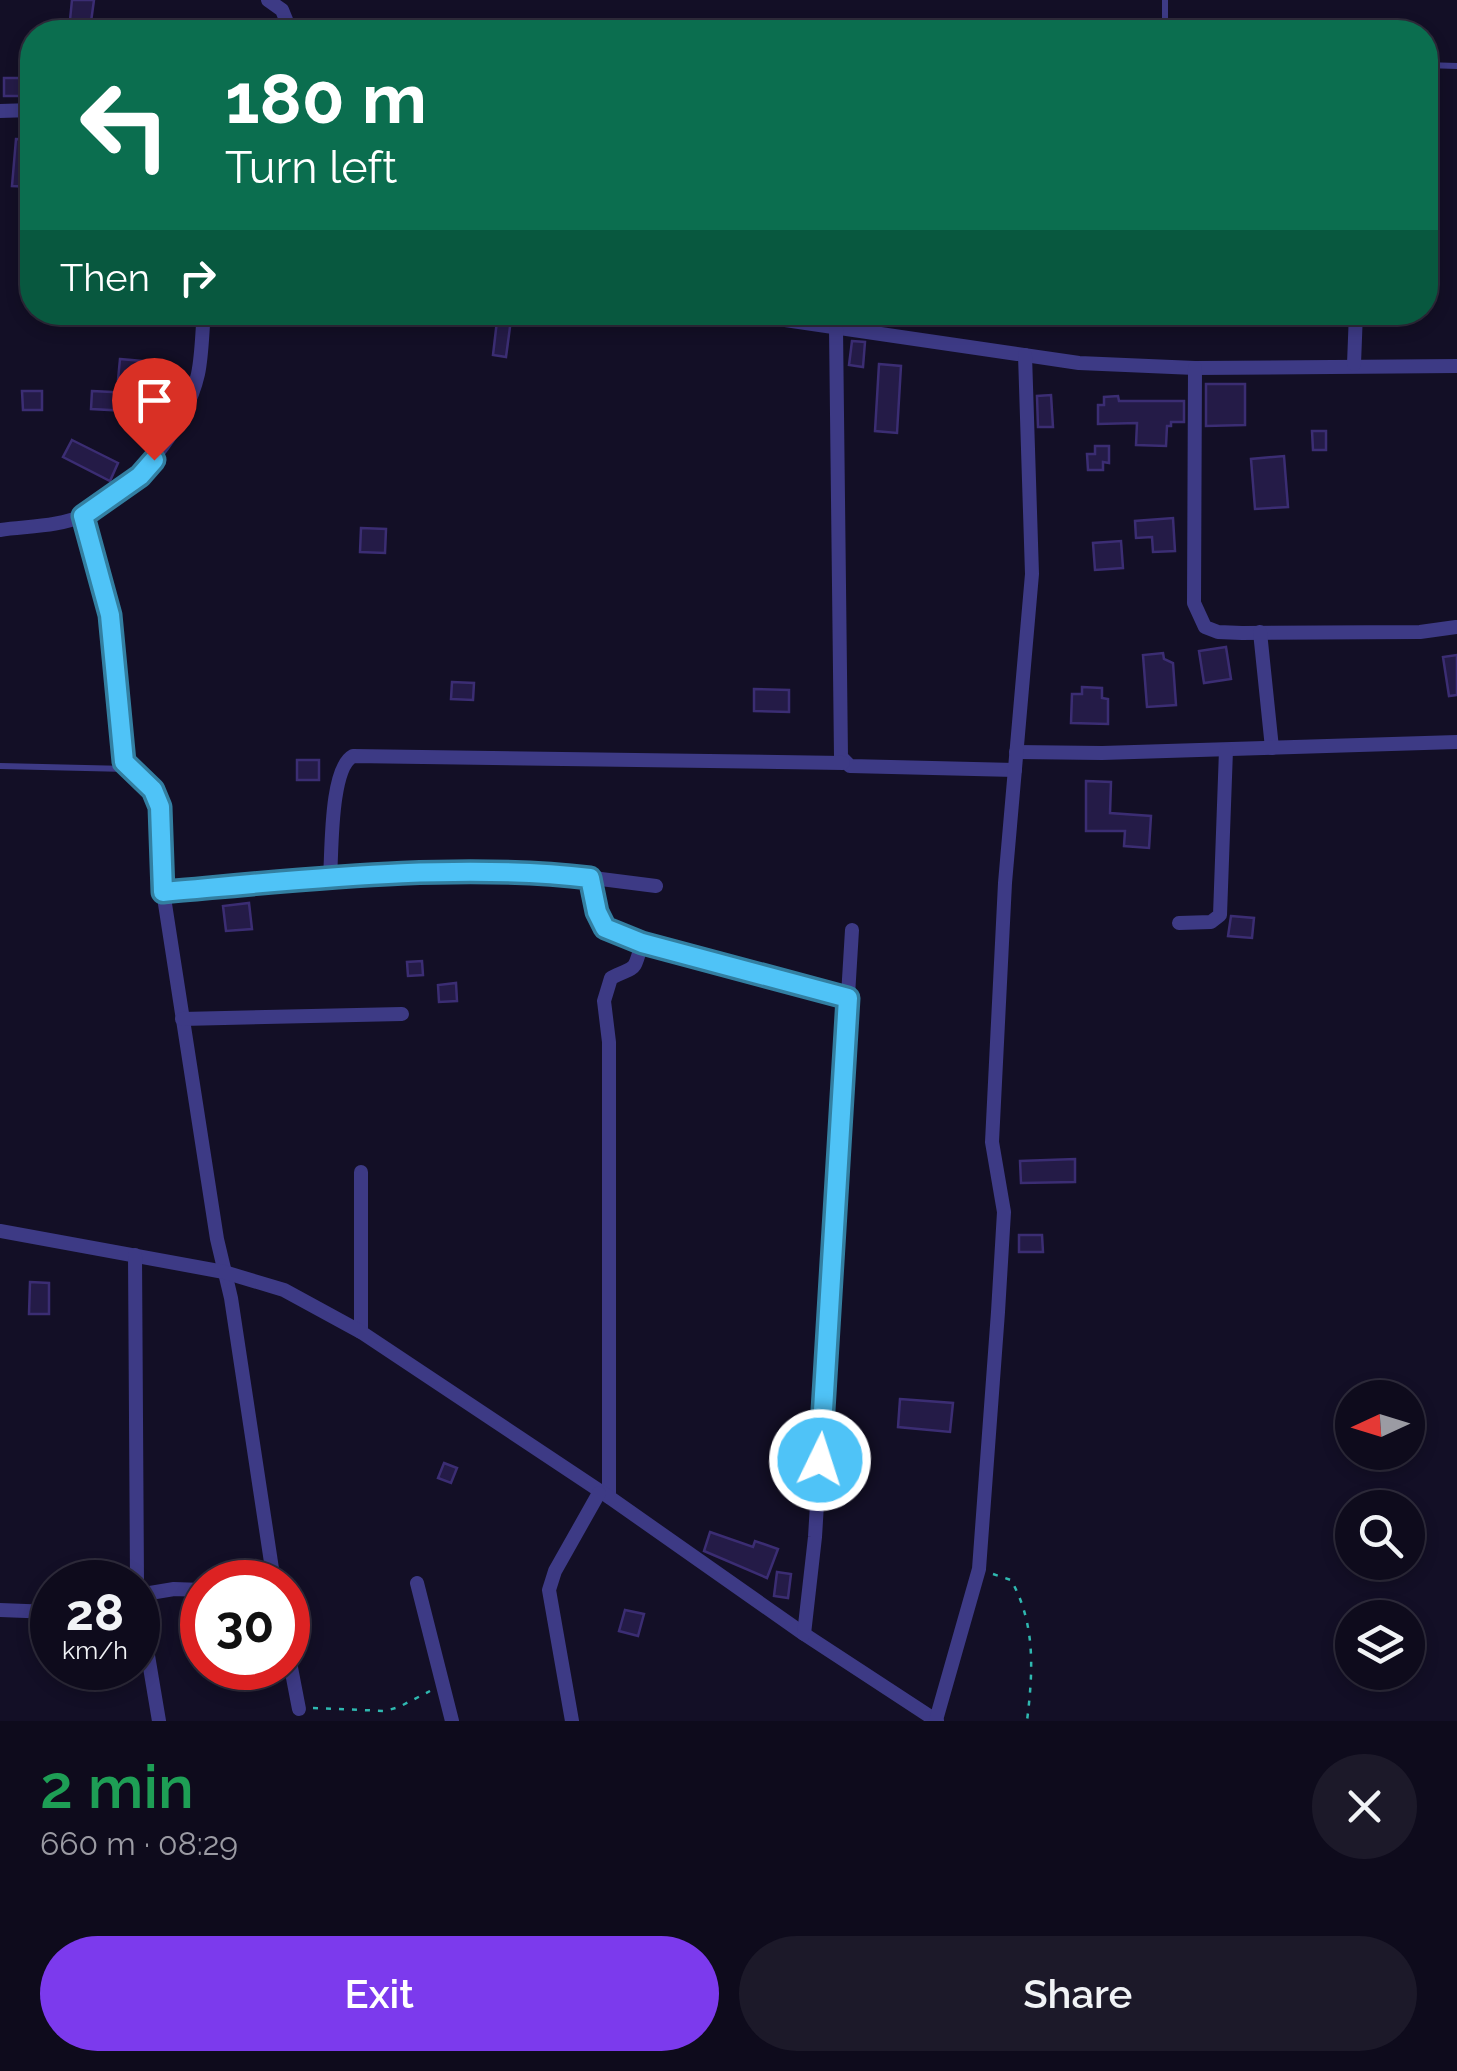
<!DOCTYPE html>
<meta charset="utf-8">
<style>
:root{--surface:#0e0b1c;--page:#1c1929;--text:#f1f3f6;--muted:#9b9ba3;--line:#2e2b3b;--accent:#7c3aed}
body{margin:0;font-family:Raleway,sans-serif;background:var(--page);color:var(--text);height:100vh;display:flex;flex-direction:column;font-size:38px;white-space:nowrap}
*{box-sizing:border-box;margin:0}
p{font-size:32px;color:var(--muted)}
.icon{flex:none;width:55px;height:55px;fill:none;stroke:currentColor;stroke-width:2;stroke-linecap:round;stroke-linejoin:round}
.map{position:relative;height:1721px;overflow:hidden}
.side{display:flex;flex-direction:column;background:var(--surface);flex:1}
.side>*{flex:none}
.banner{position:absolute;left:20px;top:20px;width:1418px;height:305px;border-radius:40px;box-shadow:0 5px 15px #0003,0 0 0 2px var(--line);background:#0b6e4f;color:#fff;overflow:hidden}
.needle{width:65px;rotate:266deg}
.controls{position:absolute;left:1335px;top:1380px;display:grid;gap:20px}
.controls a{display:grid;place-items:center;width:90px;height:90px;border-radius:50%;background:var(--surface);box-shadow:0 5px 15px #0003,0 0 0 2px var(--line);font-size:50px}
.speed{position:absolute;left:30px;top:1560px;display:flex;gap:20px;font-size:50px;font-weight:700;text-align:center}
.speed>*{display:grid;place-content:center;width:130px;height:130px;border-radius:50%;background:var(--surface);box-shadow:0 5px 15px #0003,0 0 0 2px var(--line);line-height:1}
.speed small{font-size:25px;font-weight:400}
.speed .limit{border:15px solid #d22;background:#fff;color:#111}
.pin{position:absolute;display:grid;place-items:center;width:85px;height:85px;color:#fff;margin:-102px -42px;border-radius:50% 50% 50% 0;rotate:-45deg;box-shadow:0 0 10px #0007}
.pin .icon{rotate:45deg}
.me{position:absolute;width:110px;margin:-55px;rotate:4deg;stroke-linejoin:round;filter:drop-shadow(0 0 8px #0008)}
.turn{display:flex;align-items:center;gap:35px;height:210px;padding:0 40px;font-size:45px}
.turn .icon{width:130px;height:130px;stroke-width:2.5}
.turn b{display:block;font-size:70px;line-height:85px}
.then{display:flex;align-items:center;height:95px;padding:0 40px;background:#0003;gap:20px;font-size:38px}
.round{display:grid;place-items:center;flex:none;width:105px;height:105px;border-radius:52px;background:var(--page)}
.headline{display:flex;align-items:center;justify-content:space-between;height:170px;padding:0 40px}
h1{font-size:60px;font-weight:600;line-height:75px;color:#1e9e55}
.cta{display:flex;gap:20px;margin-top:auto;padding:20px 40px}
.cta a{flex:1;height:115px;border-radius:60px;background:var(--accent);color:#fff;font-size:40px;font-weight:600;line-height:115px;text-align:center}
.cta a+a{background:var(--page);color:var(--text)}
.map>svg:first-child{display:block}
</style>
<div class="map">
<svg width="1457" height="1721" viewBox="0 0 1457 1721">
<rect width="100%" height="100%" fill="#130f26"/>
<g fill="#241b47" stroke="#3b2d73" stroke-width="2.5">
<path d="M72 0H94L91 22 70 20Z"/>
<rect x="4" y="78" width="20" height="18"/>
<path d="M16 139 32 140V187L12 186Z"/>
<path d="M498 312H512L506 357 493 355Z"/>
<path d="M852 341 865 342 863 367 849 365Z"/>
<path d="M120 359 142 361 140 382 118 380Z"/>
<path d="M879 364 901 366 897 433 875 431Z"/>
<path d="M1206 384H1245V425L1206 426Z"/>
<path d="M22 391H42V410H23Z"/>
<path d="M92 391 112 392 160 418 152 434 124 419 128 411 91 409Z"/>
<path d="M1051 395 1053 427H1038L1037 396Z"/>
<path d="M1118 396 1119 401H1184V422H1171V426H1167L1166 446 1136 445 1137 423 1098 424V405H1104V397Z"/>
<path d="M1312 431H1326V450H1313Z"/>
<path d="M72 440 118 463 110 481 63 457Z"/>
<path d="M1095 446H1109V463L1103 462V470H1088L1087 454H1095Z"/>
<path d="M1284 456 1288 507 1255 509 1251 459Z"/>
<path d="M1173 518 1175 551 1153 552 1152 537 1136 538 1135 521Z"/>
<path d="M361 528 386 529 385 553 360 552Z"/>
<path d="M1121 541 1123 568 1095 570 1093 543Z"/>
<path d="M1226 647 1231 679 1204 683 1199 651Z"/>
<path d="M1163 653 1164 659 1173 663 1176 705 1147 707 1143 655Z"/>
<path d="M1457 655V695L1449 696 1443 657Z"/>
<path d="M452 682 474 683 473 700 451 699Z"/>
<path d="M1082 687 1102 688V698L1108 699V724L1071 723 1072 694H1082Z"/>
<path d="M754 689 789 690V712L754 711Z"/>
<rect x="297" y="760" width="22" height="20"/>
<path d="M1086 781 1111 782 1110 813 1151 816 1149 848 1124 846 1125 831H1086Z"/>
<path d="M249 903 252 929 226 931 223 906Z"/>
<path d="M1231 916 1254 918 1252 938 1228 936Z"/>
<path d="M422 961 423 975 408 976 407 962Z"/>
<path d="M456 983 457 1001 439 1002 438 985Z"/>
<path d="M1075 1159V1182L1021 1183 1020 1161Z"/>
<path d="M1019 1235H1042L1043 1252H1019Z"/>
<path d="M30 1282 49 1283V1314H29Z"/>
<path d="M900 1399 953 1403 950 1432 898 1427Z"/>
<path d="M444 1463 457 1468 451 1483 438 1478Z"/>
<path d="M710 1532 753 1547 755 1541 778 1549 767 1578 704 1551Z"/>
<path d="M777 1572 791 1574 788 1598 774 1596Z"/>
<path d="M625 1610 644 1614 638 1636 619 1631Z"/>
</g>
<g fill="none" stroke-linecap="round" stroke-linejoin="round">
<g stroke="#2fb8b0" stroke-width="2.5" stroke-dasharray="5 8" stroke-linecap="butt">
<path d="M993 1574 1011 1580C1036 1624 1033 1672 1027 1721"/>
<path d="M313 1708 385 1711 399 1707 430 1691"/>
</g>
<g stroke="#3d3a85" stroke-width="6">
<path d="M1165 0V32"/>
<path d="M1425 65 1457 66"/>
<path d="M0 766 128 769"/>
</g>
<g stroke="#3d3a85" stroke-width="14">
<path d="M268 0 282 10 291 32"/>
<path d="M0 111 32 110"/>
<path d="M730 312 1079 363 1195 368 1457 366"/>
<path d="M836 328 841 757 850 766 1015 770"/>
<path d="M1354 364 1356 312"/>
<path d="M1195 368 1194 603 1205 627 1218 632 1242 633 1420 632 1456 627"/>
<path d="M83 516 110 615 124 761 153 790 160 807 163 891 217 1239 231 1298 274 1582"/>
<path d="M0 530C27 526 59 527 84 515 133 493 186 427 198 374 202 355 202 333 204 312"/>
<path d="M1260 632 1272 748"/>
<path d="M1016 752 1102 753 1457 742"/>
<path d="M330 878C332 851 330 768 353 756L843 763"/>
<path d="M590 878 597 911 605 928 642 943C633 975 636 965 611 978L604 1001 609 1042V1497"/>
<path d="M163 891 330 878 546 872 656 886"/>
<path d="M1179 923 1211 922 1220 915 1226 750"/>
<path d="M642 943 848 999"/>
<path d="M182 1019 402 1014"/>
<path d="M361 1172V1332"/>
<path d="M0 1231 224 1272 284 1290 361 1332 609 1497 804 1634 937 1721"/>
<path d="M135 1255 137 1582"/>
<path d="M417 1583 452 1721"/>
<path d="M138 1595 174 1589 202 1590"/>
<path d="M138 1596 159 1721"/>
<path d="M0 1610 52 1612"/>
<path d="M804 1634 815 1537 852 930"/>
<path d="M288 1652 299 1709"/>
<path d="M936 1720 979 1569 998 1312 1004 1212 992 1142 1005 883 1032 574 1025 355"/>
<path d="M572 1721 549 1590 555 1571 599 1493"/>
</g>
</g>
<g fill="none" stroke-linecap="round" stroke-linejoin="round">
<g stroke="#337fa1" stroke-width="25">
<path id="route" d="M154 460 140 476 83 516 110 615 124 762 153 790 160 807 163 892C299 880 454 862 590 878L597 912 605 928 642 943 848 998 820 1460"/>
</g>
<use href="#route" stroke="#4fc3f7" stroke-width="18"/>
</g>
</svg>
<div class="controls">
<a><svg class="needle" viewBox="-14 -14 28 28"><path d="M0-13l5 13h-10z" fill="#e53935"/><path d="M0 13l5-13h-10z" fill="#9b9ba3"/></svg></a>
<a><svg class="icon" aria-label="search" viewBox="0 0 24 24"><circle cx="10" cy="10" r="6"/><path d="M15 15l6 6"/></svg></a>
<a><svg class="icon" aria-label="layers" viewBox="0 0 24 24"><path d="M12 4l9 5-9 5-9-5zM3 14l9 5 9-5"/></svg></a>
</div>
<div class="speed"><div>28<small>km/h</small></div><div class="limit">30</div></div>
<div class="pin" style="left:154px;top:460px;background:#d93025"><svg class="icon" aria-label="arrive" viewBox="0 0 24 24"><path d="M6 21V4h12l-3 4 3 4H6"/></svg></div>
<svg class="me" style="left:820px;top:1460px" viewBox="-20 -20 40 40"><circle r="17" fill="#4fc3f7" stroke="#fff" stroke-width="3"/><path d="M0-11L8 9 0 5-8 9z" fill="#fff"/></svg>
<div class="banner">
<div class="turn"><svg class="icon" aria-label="left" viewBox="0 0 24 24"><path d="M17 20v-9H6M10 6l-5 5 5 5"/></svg><div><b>180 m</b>Turn left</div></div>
<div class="then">Then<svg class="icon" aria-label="right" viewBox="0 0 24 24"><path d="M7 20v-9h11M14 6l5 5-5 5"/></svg></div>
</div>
</div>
<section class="side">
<div class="headline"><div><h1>2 min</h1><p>660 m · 08:29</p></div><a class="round"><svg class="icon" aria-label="close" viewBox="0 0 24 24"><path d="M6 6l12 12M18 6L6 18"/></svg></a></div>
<div class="cta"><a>Exit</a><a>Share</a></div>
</section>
